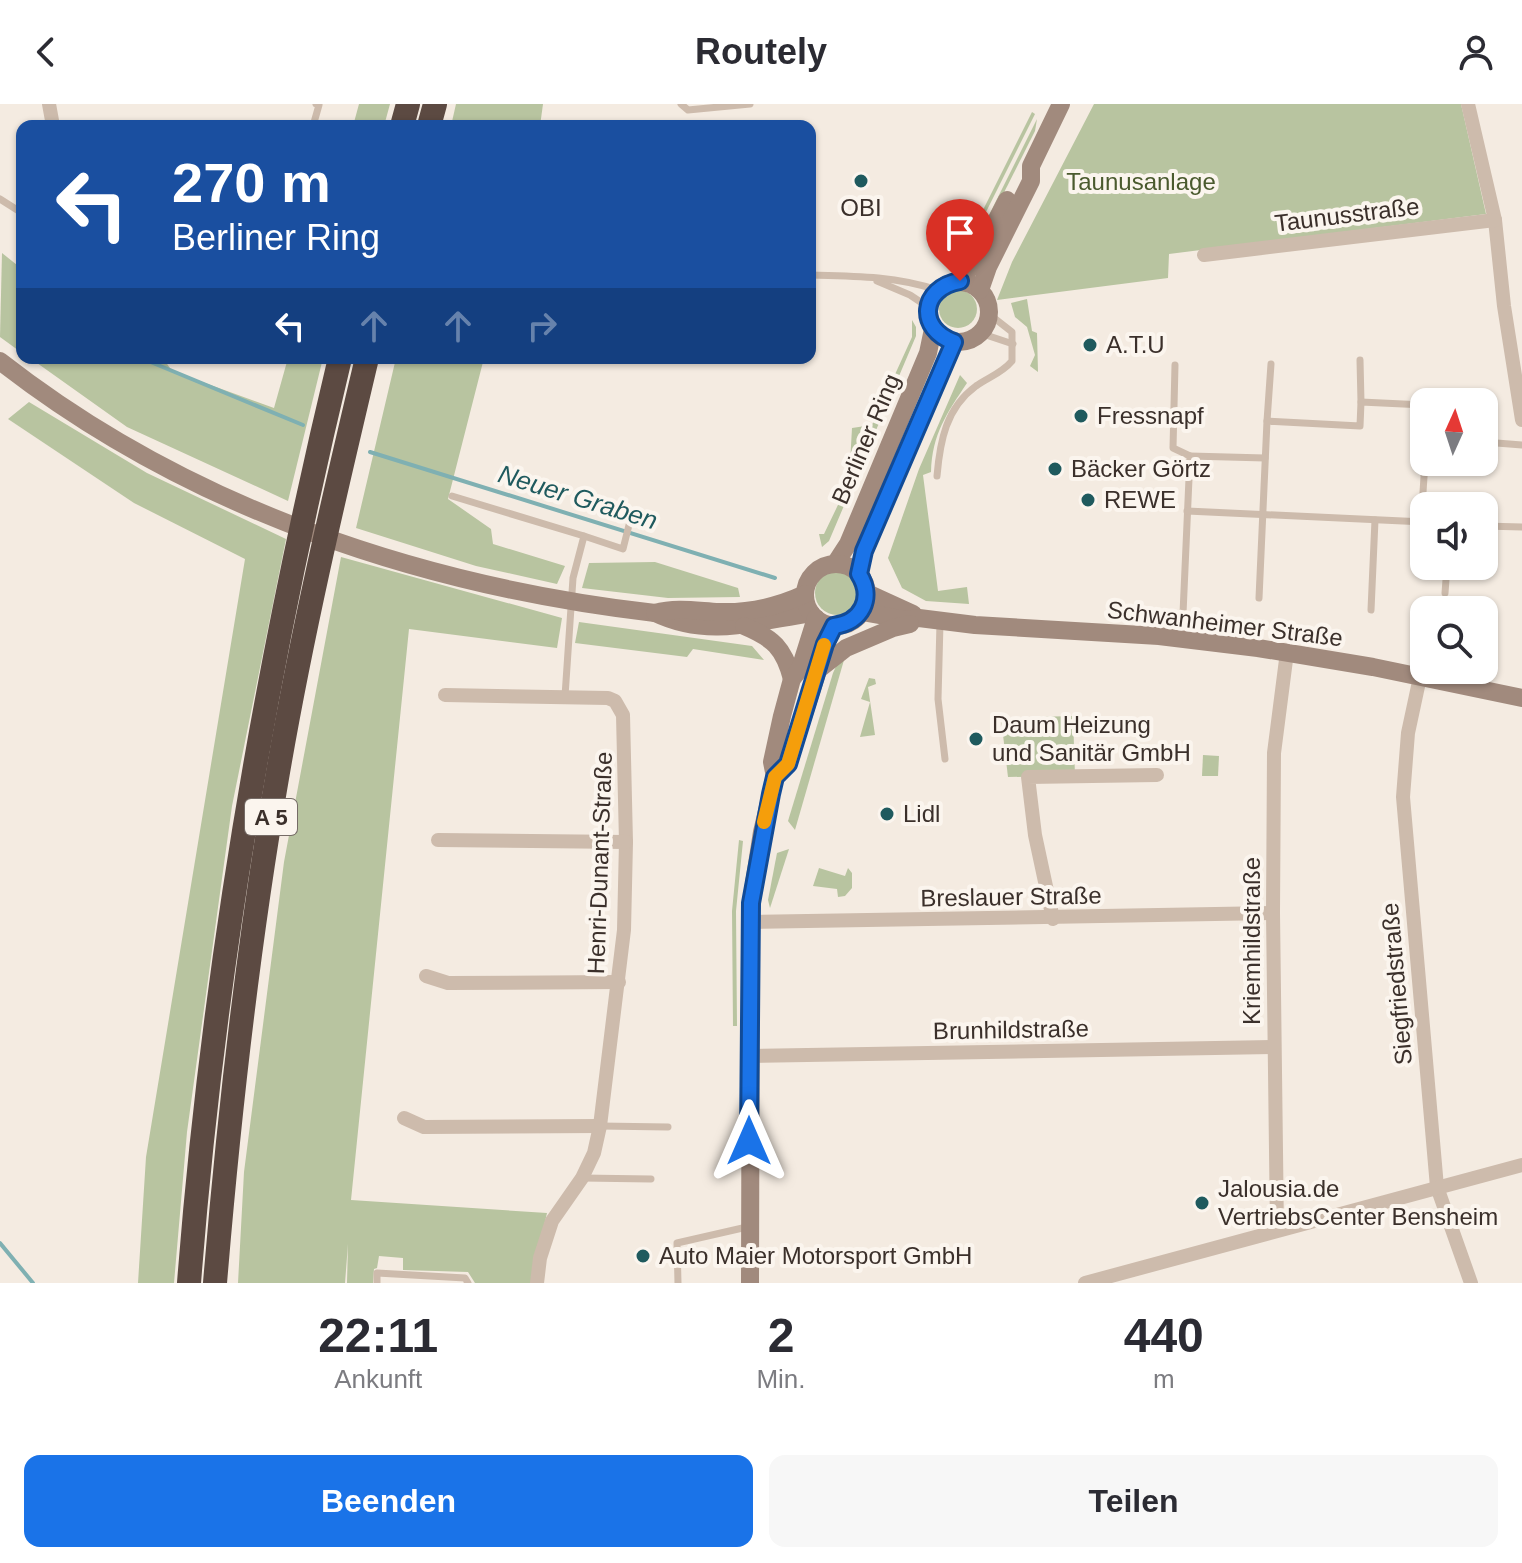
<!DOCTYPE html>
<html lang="de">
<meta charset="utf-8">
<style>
:root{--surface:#fff;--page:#f7f7f7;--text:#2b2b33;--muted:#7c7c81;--accent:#1a73e8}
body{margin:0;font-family:Arial,sans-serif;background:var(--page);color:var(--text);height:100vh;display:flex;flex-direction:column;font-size:30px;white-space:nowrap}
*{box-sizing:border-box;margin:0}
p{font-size:26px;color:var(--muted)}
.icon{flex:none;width:44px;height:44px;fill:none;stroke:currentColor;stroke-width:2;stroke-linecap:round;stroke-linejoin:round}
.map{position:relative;height:1179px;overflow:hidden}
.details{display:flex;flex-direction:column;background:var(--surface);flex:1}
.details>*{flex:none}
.hud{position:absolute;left:16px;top:16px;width:800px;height:244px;border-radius:16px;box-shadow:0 2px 6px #0004;background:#1a4fa0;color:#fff;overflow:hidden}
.needle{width:52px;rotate:3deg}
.fabs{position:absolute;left:1410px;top:284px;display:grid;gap:16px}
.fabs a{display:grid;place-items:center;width:88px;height:88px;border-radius:16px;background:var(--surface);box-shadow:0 2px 6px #0004;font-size:40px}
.pin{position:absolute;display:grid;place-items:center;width:68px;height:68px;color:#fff;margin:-82px -34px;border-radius:50% 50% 50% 0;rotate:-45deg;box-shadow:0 0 8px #0007}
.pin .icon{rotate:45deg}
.me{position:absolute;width:88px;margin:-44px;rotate:0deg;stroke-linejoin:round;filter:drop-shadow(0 0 6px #0008)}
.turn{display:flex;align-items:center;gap:28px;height:168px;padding:0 24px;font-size:36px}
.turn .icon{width:104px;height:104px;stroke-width:2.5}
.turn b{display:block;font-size:56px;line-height:68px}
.lanes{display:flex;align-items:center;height:76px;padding:0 24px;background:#0003;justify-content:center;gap:40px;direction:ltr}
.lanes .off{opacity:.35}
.eta{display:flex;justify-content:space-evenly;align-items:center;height:136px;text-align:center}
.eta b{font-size:48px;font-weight:800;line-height:56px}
.cta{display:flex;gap:16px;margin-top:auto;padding:16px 24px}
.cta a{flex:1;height:92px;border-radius:16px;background:var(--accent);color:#fff;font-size:32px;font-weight:800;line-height:92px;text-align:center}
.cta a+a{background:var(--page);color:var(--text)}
header{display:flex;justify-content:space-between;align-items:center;height:104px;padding:0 24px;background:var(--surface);font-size:36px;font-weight:800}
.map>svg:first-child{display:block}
</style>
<header><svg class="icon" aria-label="back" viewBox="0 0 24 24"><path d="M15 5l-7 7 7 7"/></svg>Routely<svg class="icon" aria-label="person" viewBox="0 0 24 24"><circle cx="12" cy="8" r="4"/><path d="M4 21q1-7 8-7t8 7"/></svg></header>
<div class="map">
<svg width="1522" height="1179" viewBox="0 0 1522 1179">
<rect width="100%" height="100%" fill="#f4ebe1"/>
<g fill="#b8c4a0">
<path d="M359 0H390L384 22H353Z"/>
<path d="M456 0H543L540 22H451Z"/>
<path d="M1094 0H1461L1486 110 1169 150 1168 174 997 196 1012 158Z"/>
<path d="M1032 8 1035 10 967 146 964 144Z"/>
<path d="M1037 15 1035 27 974 148 971 147Z"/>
<path d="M2 149 22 165V249L0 233Z"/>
<circle cx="958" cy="205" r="19"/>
<path d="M1027 195 1032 227 1037 229 1038 268 1030 262 1035 251 1027 223 1015 213 1011 199Z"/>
<path d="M912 216 916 223V232L829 437 822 443 819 430H824L849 378 852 324 872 321 912 233Z"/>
<path d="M30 254H163L172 267 274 304 288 254H323L288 397 127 323Z"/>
<path d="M396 254H484L448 395 491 425 493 440 565 462 557 480 476 462 356 424Z"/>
<path d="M960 271 967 279C947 309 932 330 931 368L923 371 938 487 967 483 969 500 926 497 902 484 888 454 919 365Z"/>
<path d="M29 298 147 369 286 435 232 702 187 1028 174 1179H138L146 1053 245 455 134 399 8 315Z"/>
<path d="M341 453 562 514 557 544 409 525 351 1096 547 1109 531 1179H475L468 1168 403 1166V1154L379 1152 377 1164 374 1165 373 1179H347L348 1140 345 1179H238L244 1068 284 758Z"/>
<path d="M655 458 738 484 740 493 668 494 582 484 589 459Z"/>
<circle cx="837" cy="489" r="22"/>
<path d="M579 518 752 542 764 556 693 545 687 553 575 539Z"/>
<path d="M844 556 795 726 788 717 833 569 838 558Z"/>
<path d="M869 574 875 575 876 580 868 583 875 631 860 633 870 598 861 595Z"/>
<path d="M1073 612 1075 672 1008 673 1001 614Z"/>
<path d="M1203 651 1219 652 1218 672H1202Z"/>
<path d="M739 736 743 737 736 807 737 922H733L732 807Z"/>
<path d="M789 745 770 804 768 796 777 749Z"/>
<path d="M819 764 845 772 848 764 852 769V784L845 792 838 793 837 785 813 782Z"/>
</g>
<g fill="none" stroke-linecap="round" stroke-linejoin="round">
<g stroke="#7fb0b2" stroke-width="4">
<path d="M141 254 303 321"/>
<path d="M370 348 775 474"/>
<path d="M0 1139 33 1179"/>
</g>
<g stroke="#cdbbac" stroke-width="7">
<path d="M681 0 688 6 750 0"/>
<path d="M313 22 319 1 316 0"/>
<path d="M0 95 22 109"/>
<path d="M810 171C853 172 896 172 937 186"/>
<path d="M877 177 910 191 928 203"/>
<path d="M980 229 1013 240"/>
<path d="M1360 256 1361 298"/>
<path d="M1175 261 1173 344 1190 352 1182 532"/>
<path d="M1267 317 1271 260"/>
<path d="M1484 338 1522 341"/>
<path d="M1190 352 1265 354"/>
<path d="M937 372C940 337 946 304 976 282 989 273 1002 269 1012 257V228L989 210"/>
<path d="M452 392 584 432 573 474 565 592"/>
<path d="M1187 407 1424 418"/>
<path d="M1421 418 1425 358"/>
<path d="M1484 422 1522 423"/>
<path d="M584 432 623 445 629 421"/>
<path d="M1445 489 1447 462"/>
<path d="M1259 494 1267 317 1360 322 1361 298 1424 301"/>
<path d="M1371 506 1375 416"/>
<path d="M940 519 938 595 945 655"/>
<path d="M600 1022 668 1023"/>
<path d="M582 1074 651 1075"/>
<path d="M377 1179V1169L465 1174 468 1179"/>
<path d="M678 1179 677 1139 747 1123"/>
</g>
<g stroke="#cdbbac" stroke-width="14">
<path d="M49 0 53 22"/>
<path d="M1468 0 1495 116 1504 202 1522 316"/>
<path d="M1204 151 1495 116"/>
<path d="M1420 573 1408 629 1403 693 1437 1083 1471 1179"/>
<path d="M445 591 608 594 615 597 623 611 626 738 624 826 600 1022 594 1049 582 1074 552 1117 540 1154 537 1179"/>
<path d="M438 736 626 738"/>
<path d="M1053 815 1035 731 1028 673 1157 671"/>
<path d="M750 818 1273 809"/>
<path d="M426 872 448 879 619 878"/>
<path d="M749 952 1274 943"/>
<path d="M404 1014 424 1023 600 1022"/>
<path d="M1277 1126 1273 809 1274 649 1287 548"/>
<path d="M1085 1179 1522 1061"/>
</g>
<g stroke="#a18a7d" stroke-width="18">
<path d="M960 177 975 158 1007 96"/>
<circle cx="959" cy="208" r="30"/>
<path d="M980 186 988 163 1031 77V62L1061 0"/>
<path d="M0 257C188 404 421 482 655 509 709 535 757 517 811 509"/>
<path d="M835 460 848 440 928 249 933 225"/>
<circle cx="836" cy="491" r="31"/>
<path d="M859 470 864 447 954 238"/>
<path d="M867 489 913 510"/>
<path d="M862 508 907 516 919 514 975 521 1159 532 1258 544 1373 563 1522 594"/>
<path d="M655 509C677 503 697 507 719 508 750 509 777 503 805 490"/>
<path d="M744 522C773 534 784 544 792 575"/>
<path d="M818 566 846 544 893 524 910 520"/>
<path d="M775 673 788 660 818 566 825 540 834 522"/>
<path d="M750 1179 751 799 762 728 775 673 772 658 782 612 792 575 800 565 816 514"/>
</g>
<g stroke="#5c4a42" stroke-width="24">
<path d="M402 22 408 0"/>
<path d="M429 22 435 0"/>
<path d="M189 1179C213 867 267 558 340 254"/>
<path d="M215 1179C229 1010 248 841 277 674 301 533 334 393 367 254"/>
</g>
</g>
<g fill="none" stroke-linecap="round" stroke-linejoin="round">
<g stroke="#114b97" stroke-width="20">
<path id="route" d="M749 1037 751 799 771 690 775 673 788 660 825 540 834 522C862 518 874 494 859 470L864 447 954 238C917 225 920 184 960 177"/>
</g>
<use href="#route" stroke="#1a73e8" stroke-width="14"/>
<path stroke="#f59e0b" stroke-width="14" d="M764 718 775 673 788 660 824 541"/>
</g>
<g fill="#1f5a5e" stroke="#fbf5ee" stroke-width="3">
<circle cx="861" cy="77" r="8"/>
<circle cx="1090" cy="241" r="8"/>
<circle cx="1081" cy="312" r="8"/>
<circle cx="1055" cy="365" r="8"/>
<circle cx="1088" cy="396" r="8"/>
<circle cx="976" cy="635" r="8"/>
<circle cx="887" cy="710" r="8"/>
<circle cx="1202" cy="1099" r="8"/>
<circle cx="643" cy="1152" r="8"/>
</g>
<g text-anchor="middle" stroke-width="8" stroke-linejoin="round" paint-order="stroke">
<rect fill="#fbf5ee" stroke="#756b66" stroke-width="2" x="245" y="695" width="52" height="36" rx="6"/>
<g font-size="22" font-weight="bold" fill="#3b302b">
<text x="271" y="721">A 5</text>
</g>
<g font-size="24" fill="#4a5a2e" stroke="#fbf5ee">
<text x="1141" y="86">Taunusanlage</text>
</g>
<g font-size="24" fill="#3b302b" stroke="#fbf5ee" text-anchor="start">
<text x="861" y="112" text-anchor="middle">OBI</text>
<text x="1106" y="249">A.T.U</text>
<text x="1097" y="320">Fressnapf</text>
<text x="1071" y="373">Bäcker Görtz</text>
<text x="1104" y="404">REWE</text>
<text x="992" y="629">Daum Heizung<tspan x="992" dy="28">und Sanitär GmbH</tspan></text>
<text x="903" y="718">Lidl</text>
<text x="1218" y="1093">Jalousia.de<tspan x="1218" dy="28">VertriebsCenter Bensheim</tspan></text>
<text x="659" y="1160">Auto Maier Motorsport GmbH</text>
</g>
<g font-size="24" fill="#3b302b" stroke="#fbf5ee">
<text transform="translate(1347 111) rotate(-7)" y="8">Taunusstraße</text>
<text transform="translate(866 335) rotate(-67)" y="8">Berliner Ring</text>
<text transform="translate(1225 520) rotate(7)" y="8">Schwanheimer Straße</text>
<text transform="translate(600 759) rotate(-88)" y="8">Henri-Dunant-Straße</text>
<text transform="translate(1011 793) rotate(-1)" y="8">Breslauer Straße</text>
<text transform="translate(1252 837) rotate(-90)" y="8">Kriemhildstraße</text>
<text transform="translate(1397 880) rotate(-95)" y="8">Siegfriedstraße</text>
<text transform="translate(1011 926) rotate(-1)" y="8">Brunhildstraße</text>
</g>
<g font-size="26" font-style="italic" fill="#1f5a5e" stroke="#fbf5ee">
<text transform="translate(578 393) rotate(17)" y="9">Neuer Graben</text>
</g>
</g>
</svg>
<div class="fabs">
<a><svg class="needle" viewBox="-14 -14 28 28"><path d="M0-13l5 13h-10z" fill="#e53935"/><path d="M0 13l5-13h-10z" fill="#7c7c81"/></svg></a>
<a><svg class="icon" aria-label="sound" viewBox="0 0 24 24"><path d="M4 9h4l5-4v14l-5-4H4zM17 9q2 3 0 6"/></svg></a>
<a><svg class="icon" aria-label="search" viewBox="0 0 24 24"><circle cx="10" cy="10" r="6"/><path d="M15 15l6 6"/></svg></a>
</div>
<div class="pin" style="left:960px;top:177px;background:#d93025"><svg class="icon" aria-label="arrive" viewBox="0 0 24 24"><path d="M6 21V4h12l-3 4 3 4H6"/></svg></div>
<svg class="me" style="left:749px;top:1037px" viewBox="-20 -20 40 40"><path d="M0-17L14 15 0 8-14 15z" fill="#1a73e8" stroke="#fff" stroke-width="4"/></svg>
<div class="hud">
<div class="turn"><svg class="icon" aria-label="left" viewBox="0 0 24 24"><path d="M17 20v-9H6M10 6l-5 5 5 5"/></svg><div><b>270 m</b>Berliner Ring</div></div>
<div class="lanes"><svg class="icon" aria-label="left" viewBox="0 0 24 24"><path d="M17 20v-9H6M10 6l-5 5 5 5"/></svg><svg class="icon off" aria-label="ahead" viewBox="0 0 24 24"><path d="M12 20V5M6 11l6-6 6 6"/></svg><svg class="icon off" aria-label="ahead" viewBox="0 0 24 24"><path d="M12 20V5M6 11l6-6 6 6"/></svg><svg class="icon off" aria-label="right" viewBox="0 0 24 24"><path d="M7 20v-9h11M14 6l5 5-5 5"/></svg></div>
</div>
</div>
<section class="details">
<div class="eta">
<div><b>22:11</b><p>Ankunft</p></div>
<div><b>2</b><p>Min.</p></div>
<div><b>440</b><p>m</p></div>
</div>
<div class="cta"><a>Beenden</a><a>Teilen</a></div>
</section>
